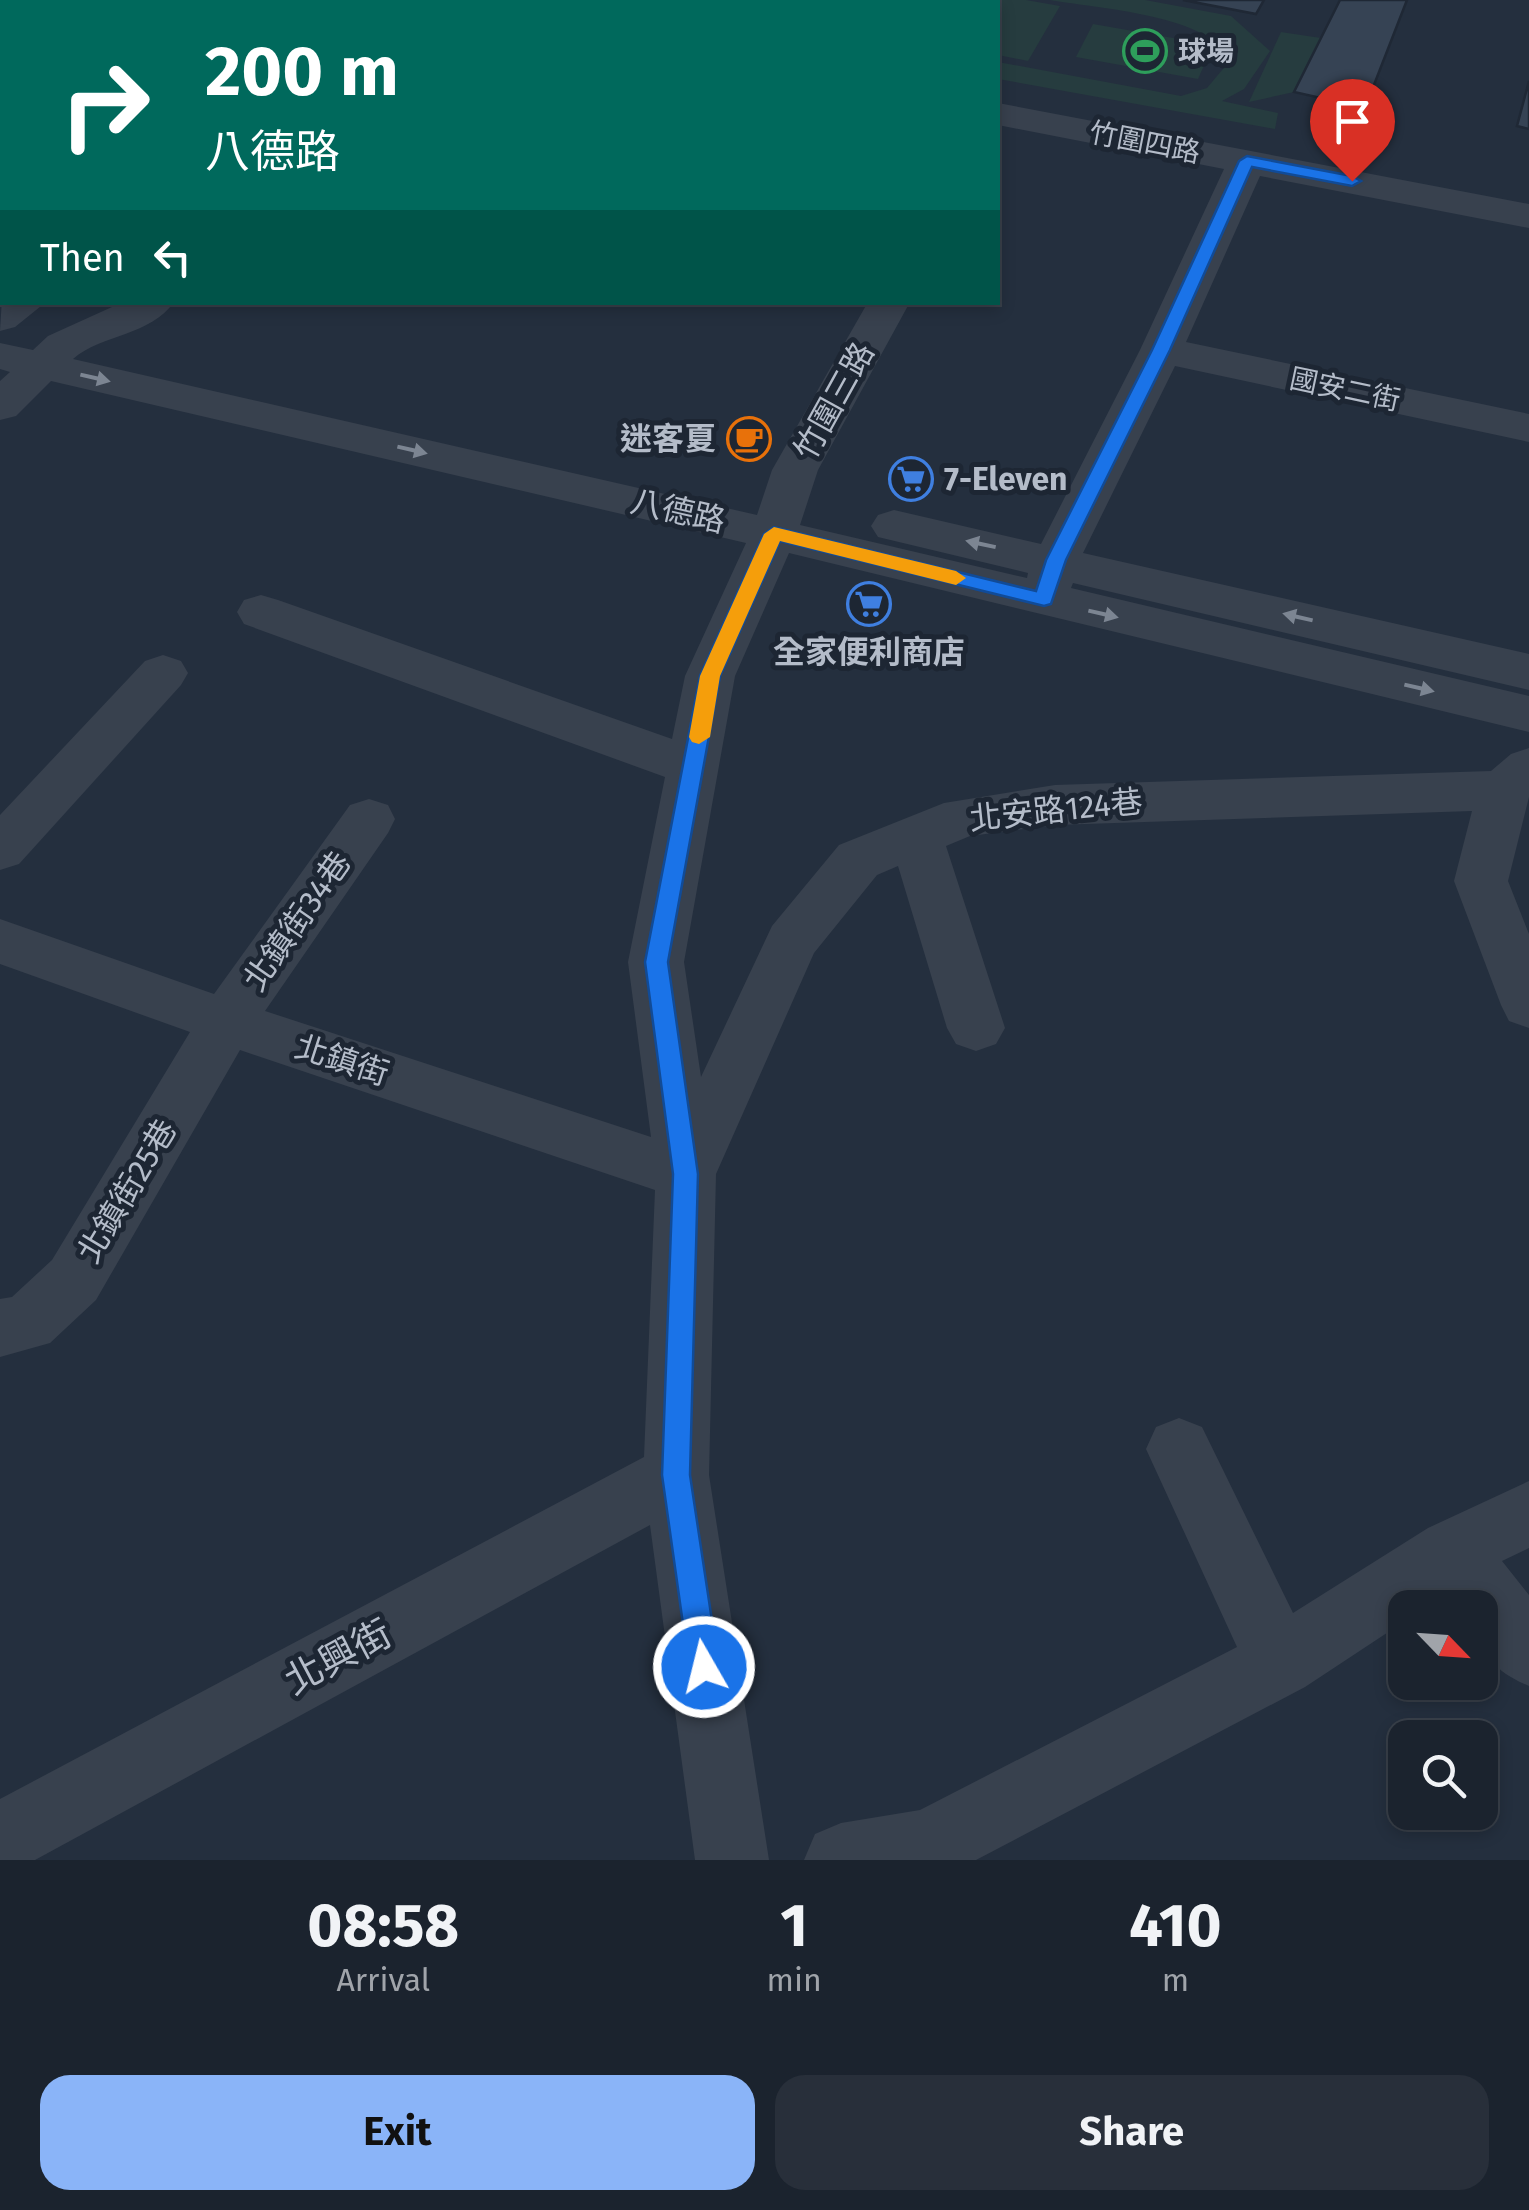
<!DOCTYPE html>
<meta charset="utf-8">
<style>
:root{--surface:#1b232e;--page:#282f3a;--text:#f1f3f6;--muted:#a0a4aa;--line:#39404a;--accent:#8ab4f8}
body{margin:0;font-family:"Fira Sans","Noto Sans TC",sans-serif;background:var(--page);color:var(--text);height:100vh;display:flex;flex-direction:column;font-size:38px;white-space:nowrap}
*{box-sizing:border-box;margin:0}
p{font-size:32px;color:var(--muted)}
.icon{flex:none;width:55px;height:55px;fill:none;stroke:currentColor;stroke-width:2;stroke-linecap:round;stroke-linejoin:round}
.map{position:relative;height:1860px;overflow:hidden}
.details{display:flex;flex-direction:column;background:var(--surface);flex:1}
.details>*{flex:none}
.top-card{position:absolute;left:0px;top:0px;width:1000px;height:305px;box-shadow:0 5px 15px #0003,0 0 0 2px var(--line);background:#00695c;color:#fff;overflow:hidden}
.needle{width:65px;rotate:115deg}
.controls{position:absolute;left:1388px;top:1590px;display:grid;gap:20px}
.controls a{display:grid;place-items:center;width:110px;height:110px;border-radius:20px;background:var(--surface);box-shadow:0 5px 15px #0003,0 0 0 2px var(--line);font-size:50px}
.pin{position:absolute;display:grid;place-items:center;width:85px;height:85px;color:#fff;margin:-102px -42px;border-radius:50% 50% 50% 0;rotate:-45deg;box-shadow:0 0 10px #0007}
.pin .icon{rotate:45deg}
.me{position:absolute;width:110px;margin:-55px;rotate:352deg;stroke-linejoin:round;filter:drop-shadow(0 0 8px #0008)}
.turn{display:flex;align-items:center;gap:35px;height:210px;padding:0 40px;font-size:45px}
.turn .icon{width:130px;height:130px;stroke-width:2.5}
.turn b{display:block;font-size:70px;line-height:85px}
.then{display:flex;align-items:center;height:95px;padding:0 40px;background:#0003;gap:20px;font-size:38px}
.eta{display:flex;justify-content:space-evenly;align-items:center;height:170px;text-align:center}
.eta b{font-size:60px;font-weight:700;line-height:70px}
.button{display:flex;gap:20px;margin-top:auto;padding:20px 40px}
.button a{flex:1;height:115px;border-radius:30px;background:var(--accent);color:#111;font-size:40px;font-weight:700;line-height:115px;text-align:center}
.button a+a{background:var(--page);color:var(--text)}
.map>svg:first-child{display:block}
</style>
<div class="map">
<svg width="1529" height="1860" viewBox="0 0 1529 1860">
<rect width="100%" height="100%" fill="#242f3e"/>
<g fill="#263c3f">
<path d="M937 0H1026L1060 6 1028 61 998 55V2Z"/>
<path d="M1050 0H1145L1231 16 1270 51 1244 89 1222 101 1278 113 1275 129 998 79V62L1181 96 1207 88 1228 63C1220 15 1092 8 1050 0Z"/>
<path d="M1093 24 1213 45 1198 79 1076 57Z"/>
<path d="M1281 32 1321 38 1294 92 1249 102Z"/>
</g>
<g fill="#364354" stroke="#1f2835" stroke-width="2.5">
<path d="M1183 0H1264L1256 14Z"/>
<path d="M1340 0H1407L1365 108 1294 92Z"/>
<path d="M1529 81V129L1517 126Z"/>
</g>
<g fill="none" stroke-linecap="round" stroke-linejoin="round">
<g fill="#38414e" fill-rule="evenodd">
<path d="M402 0H448L450 2H404Z"/>
<path d="M2 35V58L0 59V36Z"/>
<path d="M998 103 1529 204V228L1260 176 1186 342 1529 414V442L1175 366 1083 553 1529 654V690L1073 583 1071 588 1529 696V732L789 553 735 676 684 962 701 1077 772 926 839 845 944 803 1055 785 1491 771 1511 754 1529 748V797L1508 881 1529 934V1028L1509 1021 1501 1005 1454 881 1472 811 1055 825 970 836 946 846 1005 1028 996 1044 976 1051 956 1044 947 1028 898 866 877 875 814 953 716 1174 709 1475 769 1860H695L650 1525 35 1860H0V1799L644 1457 655 1190 240 1050 96 1300 50 1343 0 1357V1299L12 1297 52 1260 190 1032 0 964V919L214 994 350 805 369 799 388 805 395 819 388 833 265 1011 651 1137 628 962 665 777 244 624 237 612 244 600 261 595 278 600 672 739 685 676 746 543 51 381 16 416 0 420V381L10 372 0 369V343L33 350 48 336 123 302H174C150 336 102 334 73 359L757 515 772 470 868 302H910L818 470 800 525 1027 578 1028 573 878 537 871 526 878 515 894 510 1041 544 1140 350 1224 169 998 125Z"/>
<path d="M0 118 2 119V143L0 142Z"/>
<path d="M2 298V302H46L15 327 0 331Z"/>
<path d="M163 655 181 661 188 673 181 685 19 864 0 870V815L145 661Z"/>
<path d="M1179 1418 1202 1427 1293 1613 1428 1528 1529 1481V1548L1502 1561 1529 1595V1686C1487 1668 1480 1651 1480 1608H1453L1444 1595 1426 1608H1405V1621L1305 1687 976 1860H804L815 1834 841 1823 920 1810 1237 1647 1146 1449 1156 1427Z"/>
</g>
</g>
<defs><path id="oneway-solid" d="M-6-.8H1V-3.2L6.5 0L1 3.2V.8H-6Z" transform="scale(2.5)"/></defs>
<g fill="#7c8592">
<use href="#oneway-solid" transform="translate(95 378) rotate(13)"/>
<use href="#oneway-solid" transform="translate(412 450) rotate(13)"/>
<use href="#oneway-solid" transform="translate(981 544) rotate(-168)"/>
<use href="#oneway-solid" transform="translate(1103 614) rotate(13)"/>
<use href="#oneway-solid" transform="translate(1298 617) rotate(-167)"/>
<use href="#oneway-solid" transform="translate(1419 688) rotate(13)"/>
</g>
<path fill="#1a73e8" stroke="#114b97" stroke-width="2.5" d="M1247 156 1352 176 1361 181 1352 186 1252 167 1170 350 1066 560 1051 604 1044 606 780 541 720 676 668 962 698 1174 690 1475 719 1667 714 1678 704 1682 694 1678 689 1667 662 1475 673 1174 645 962 700 676 764 534 774 527 1036 591 1046 560 1152 350 1239 161Z"/>
<path fill="#f59e0b" d="M774 527 956 571 966 578 956 585 780 541 720 676 710 737 699 744 692 742 689 737 700 676 764 534Z"/>
<defs>
<g id="stadium-ring" transform="scale(2.25)"><circle r="9.5" fill="#1d2633" stroke="#2e9e5b" stroke-width="1.5"/><path d="M0-5a6.5 5 0 1 0 0 10a6.5 5 0 1 0 0-10ZM-3.5-1.8h7v3.6h-7Z" fill="#2e9e5b"/></g>
<g id="cafe-ring" transform="scale(2.25)"><circle r="9.5" fill="#1d2633" stroke="#e8710a" stroke-width="1.5"/><path d="M-5.5-4.5H6V0H3Q3 3.5 0 3.5H-2.5Q-5.5 3.5-5.5 0ZM3-3.2v2h1.7v-2ZM-6 4.5H4V6H-6Z" fill="#e8710a"/></g>
<g id="supermarket-ring" transform="scale(2.25)"><circle r="9.5" fill="#1d2633" stroke="#3f7fe0" stroke-width="1.5"/><path d="M-6-5.5h2.5l.6 2H6L4.5 2H-2.5L-4.4-4H-6ZM-1.5 3.2a1.3 1.3 0 1 0 .1 0ZM3 3.2a1.3 1.3 0 1 0 .1 0Z" fill="#3f7fe0"/></g>
</defs>
<g fill-rule="evenodd">
<use href="#stadium-ring" x="1145" y="51"/>
<use href="#cafe-ring" x="749" y="439"/>
<use href="#supermarket-ring" x="911" y="479"/>
<use href="#supermarket-ring" x="869" y="604"/>
</g>
<g text-anchor="middle" stroke-width="10" stroke-linejoin="round" paint-order="stroke">
<g font-size="28" font-weight="bold" fill="#b4bcc9" stroke="#1d2633" text-anchor="start">
<text x="1178" y="61">球場</text>
</g>
<g font-size="28" fill="#b4bcc9" stroke="#1d2633">
<text transform="translate(1145 142) rotate(11)" y="10">竹圍四路</text>
<text transform="translate(1345 389) rotate(12)" y="10">國安二街</text>
</g>
<g font-size="32" fill="#b4bcc9" stroke="#1d2633">
<text transform="translate(834 401) rotate(-61)" y="11">竹圍三路</text>
<text transform="translate(678 511) rotate(13)" y="11">八德路</text>
<text transform="translate(1056 810) rotate(-6)" y="11">北安路124巷</text>
<text transform="translate(297 921) rotate(-55)" y="11">北鎮街34巷</text>
<text transform="translate(342 1060) rotate(18)" y="11">北鎮街</text>
<text transform="translate(127 1191) rotate(-59)" y="11">北鎮街25巷</text>
</g>
<g font-size="32" font-weight="bold" fill="#b4bcc9" stroke="#1d2633" text-anchor="end">
<text x="716" y="450">迷客夏</text>
<text x="944" y="490" text-anchor="start">7-Eleven</text>
<text x="869" y="663" text-anchor="middle">全家便利商店</text>
</g>
<g font-size="38" fill="#b4bcc9" stroke="#1d2633">
<text transform="translate(338 1657) rotate(-28)" y="13">北興街</text>
</g>
</g>
</svg>
<div class="controls">
<a><svg class="needle" viewBox="-14 -14 28 28"><path d="M0-13l5 13h-10z" fill="#e53935"/><path d="M0 13l5-13h-10z" fill="#a0a4aa"/></svg></a>
<a><svg class="icon" aria-label="search" viewBox="0 0 24 24"><circle cx="10" cy="10" r="6"/><path d="M15 15l6 6"/></svg></a>
</div>
<div class="pin" style="left:1352px;top:181px;background:#d93025"><svg class="icon" aria-label="arrive" viewBox="0 0 24 24"><path d="M6 21V4h12l-3 4 3 4H6"/></svg></div>
<svg class="me" style="left:704px;top:1667px" viewBox="-20 -20 40 40"><circle r="17" fill="#1a73e8" stroke="#fff" stroke-width="3"/><path d="M0-11L8 9 0 5-8 9z" fill="#fff"/></svg>
<div class="top-card">
<div class="turn"><svg class="icon" aria-label="right" viewBox="0 0 24 24"><path d="M7 20v-9h11M14 6l5 5-5 5"/></svg><div><b>200 m</b>八德路</div></div>
<div class="then">Then<svg class="icon" aria-label="left" viewBox="0 0 24 24"><path d="M17 20v-9H6M10 6l-5 5 5 5"/></svg></div>
</div>
</div>
<section class="details">
<div class="eta">
<div><b>08:58</b><p>Arrival</p></div>
<div><b>1</b><p>min</p></div>
<div><b>410</b><p>m</p></div>
</div>
<div class="button"><a>Exit</a><a>Share</a></div>
</section>
